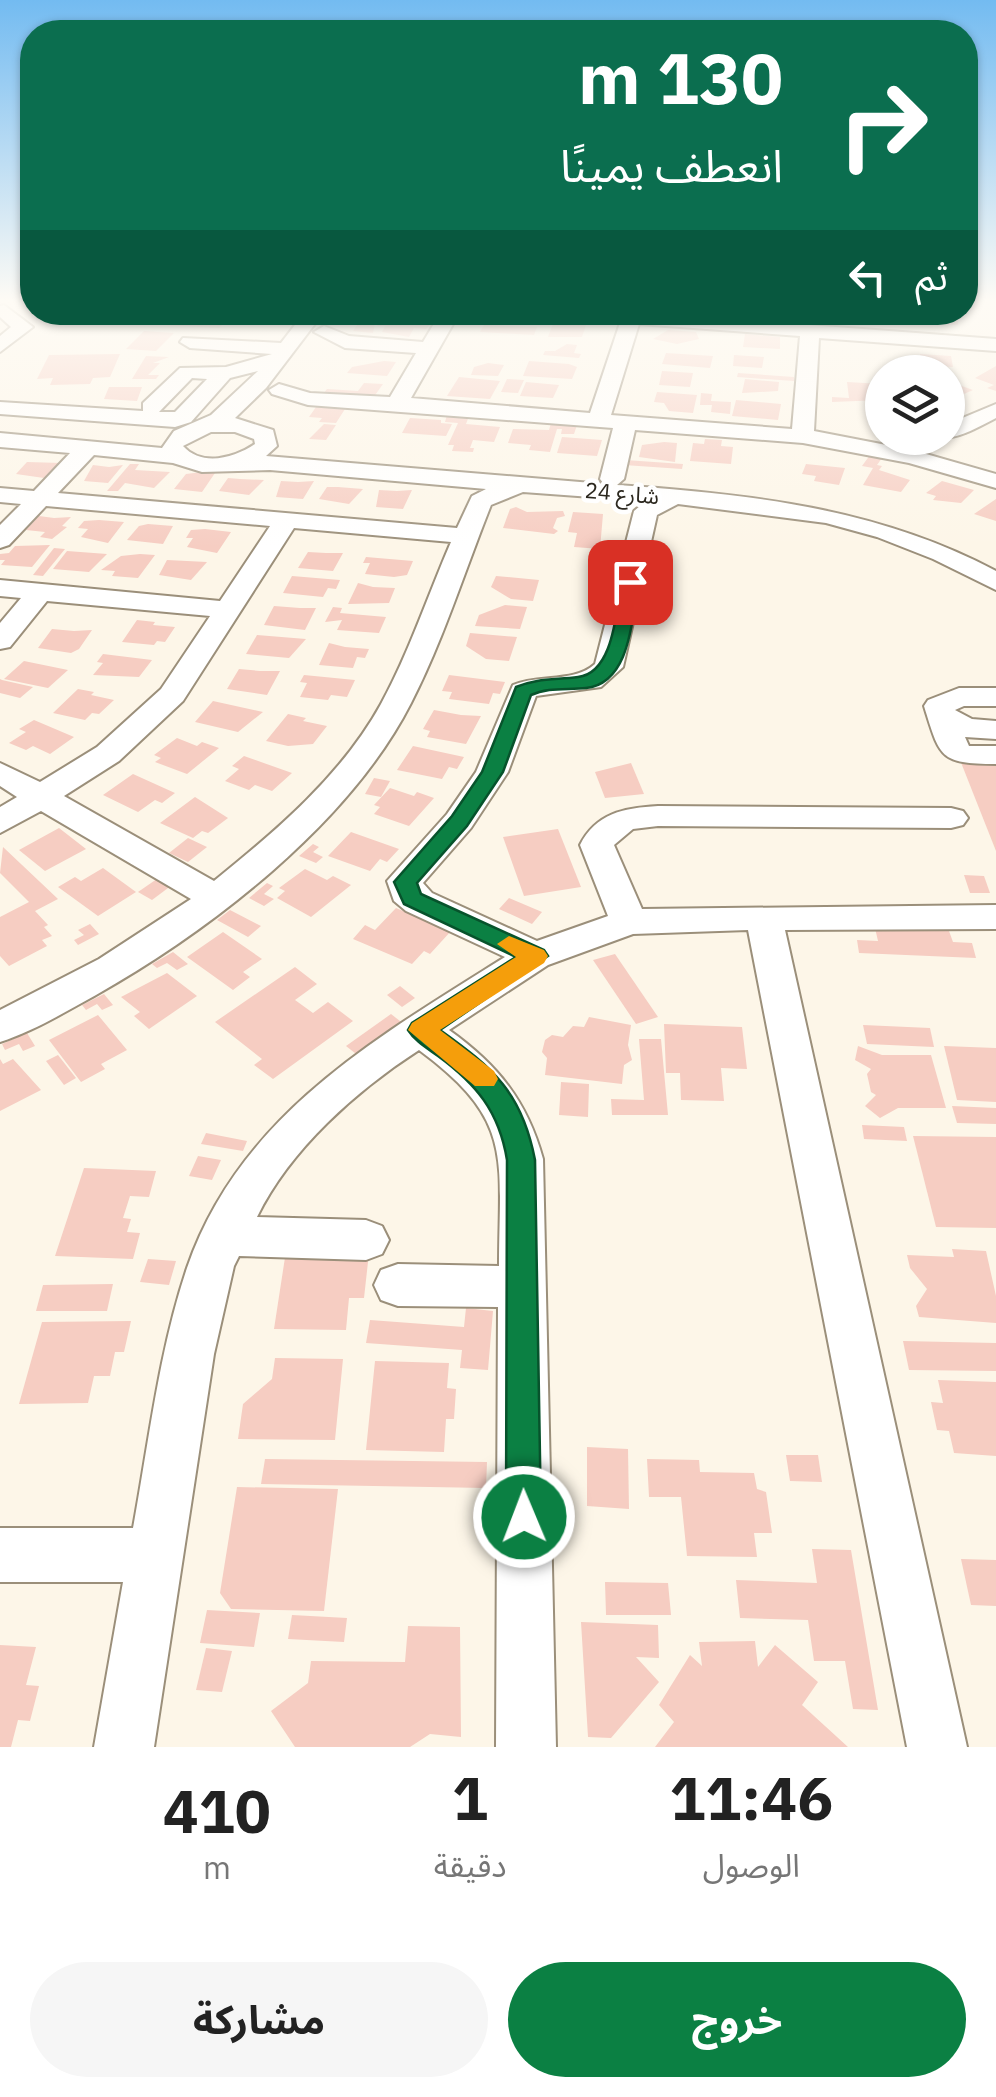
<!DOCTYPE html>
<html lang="ar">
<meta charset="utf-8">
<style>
:root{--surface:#fff;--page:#f6f6f6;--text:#222;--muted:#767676;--accent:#0b8043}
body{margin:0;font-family:"IBM Plex Sans","Noto Sans Arabic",sans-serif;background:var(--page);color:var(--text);direction:rtl;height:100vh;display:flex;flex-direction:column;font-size:38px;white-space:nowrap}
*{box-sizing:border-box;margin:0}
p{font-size:32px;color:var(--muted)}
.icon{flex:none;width:55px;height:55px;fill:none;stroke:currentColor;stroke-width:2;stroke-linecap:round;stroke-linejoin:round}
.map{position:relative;height:1747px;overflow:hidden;direction:ltr}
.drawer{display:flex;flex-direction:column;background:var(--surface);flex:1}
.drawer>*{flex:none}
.hud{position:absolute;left:20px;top:20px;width:958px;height:305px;border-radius:40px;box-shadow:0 2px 8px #0004;direction:rtl;background:#0b6e4f;color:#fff;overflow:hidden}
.controls{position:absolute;left:865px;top:355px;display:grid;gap:20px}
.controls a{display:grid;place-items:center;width:100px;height:100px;border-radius:50%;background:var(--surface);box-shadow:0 2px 8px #0004;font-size:50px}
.pin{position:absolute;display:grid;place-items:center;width:85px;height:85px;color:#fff;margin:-42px;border-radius:20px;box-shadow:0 5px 15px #0006}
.me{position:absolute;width:110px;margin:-55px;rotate:359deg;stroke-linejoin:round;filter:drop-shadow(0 0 8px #0008)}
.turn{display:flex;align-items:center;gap:35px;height:210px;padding:0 30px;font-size:45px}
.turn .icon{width:130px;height:130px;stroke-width:2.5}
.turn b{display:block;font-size:70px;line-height:85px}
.then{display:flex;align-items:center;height:95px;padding:0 30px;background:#0003;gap:20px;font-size:38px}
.eta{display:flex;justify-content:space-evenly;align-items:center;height:170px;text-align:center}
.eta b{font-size:60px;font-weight:700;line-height:70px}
.primary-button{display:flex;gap:20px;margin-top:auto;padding:20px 30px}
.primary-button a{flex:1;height:115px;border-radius:60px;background:var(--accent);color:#fff;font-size:40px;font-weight:700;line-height:115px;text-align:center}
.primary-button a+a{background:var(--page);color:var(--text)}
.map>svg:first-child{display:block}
</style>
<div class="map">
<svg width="996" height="1747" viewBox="0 0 996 1747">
<rect width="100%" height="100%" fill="#fdf6e8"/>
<g fill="#f6cdc2">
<path d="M212 312 229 314 239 312 230 323 204 321Z"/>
<path d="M262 312H276L285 315 278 325 253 324Z"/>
<path d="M927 312 958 314V325L930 324Z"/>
<path d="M501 316 550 319 547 325 526 324 499 320Z"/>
<path d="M362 318 376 319 373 333 353 331Z"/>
<path d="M166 321 223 324 219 328 162 325Z"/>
<path d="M554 321 574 323 586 325 582 337H548Z"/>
<path d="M380 322 418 325 431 323 426 329 414 328 409 337 382 332 385 326H377Z"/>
<path d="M484 325 537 327 534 335 480 332Z"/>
<path d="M668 330 696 332 699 339 677 344 653 339Z"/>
<path d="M144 331 174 333 156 351 126 349Z"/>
<path d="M745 334 780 337V349L743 347Z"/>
<path d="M567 344 577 345 574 353 581 354 579 358 543 355 545 351H555Z"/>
<path d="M666 353 713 356 710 368 662 364Z"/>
<path d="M120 354 110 377 93 378 90 384 50 385 53 378 37 379 49 355Z"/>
<path d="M920 354 951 356 953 367 921 365Z"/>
<path d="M734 355 764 357 762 368 733 366Z"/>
<path d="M146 356 169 357 153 363H160L148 375H159L156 379H132Z"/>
<path d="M384 361 396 362 387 376 347 373 352 367Z"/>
<path d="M529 361 569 364 577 367 572 379 523 376Z"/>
<path d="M488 363 504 365 498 376 471 375 474 367Z"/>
<path d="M996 366V391L987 388 994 385 975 378Z"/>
<path d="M662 371 693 373 690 387 659 385Z"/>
<path d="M738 373 794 377V381L737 377Z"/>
<path d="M459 377 500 381 490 399 447 396Z"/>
<path d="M507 379 524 380 518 393 501 392Z"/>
<path d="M745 379 779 382 778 391 742 393Z"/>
<path d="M948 381 973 390 948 401Z"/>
<path d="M526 382 559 385 553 398 520 396Z"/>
<path d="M847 382 882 384V400L832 402V397L849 398Z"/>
<path d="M364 383 383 384 373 398 323 394 327 389 358 391Z"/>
<path d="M109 387H142L137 401 104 399Z"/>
<path d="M657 392 697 395 693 413 669 411 664 403 654 402Z"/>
<path d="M701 393 712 394 711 401 731 402 730 414 711 412 712 405H700Z"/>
<path d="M736 400 781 404 778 420 732 416Z"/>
<path d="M316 407 345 409 336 423 319 422 322 418 309 417Z"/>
<path d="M447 415 469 416 466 424 500 427 494 442 473 440 470 448H474L473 452 452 451 454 445H448L458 423 445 422Z"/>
<path d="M410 418 441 420V423L452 424 446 436 402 433Z"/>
<path d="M551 423 577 425 574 434H561L562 429H557L550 452 529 450 531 445 508 443 513 429 549 430Z"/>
<path d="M324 424 336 425 326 440 309 439Z"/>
<path d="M562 437 602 440 597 456 557 453Z"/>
<path d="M705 439 722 440 721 446 733 447 731 464 690 461 693 443 704 444Z"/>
<path d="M664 442 677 443 675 462 639 457 642 445Z"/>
<path d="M870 455 882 458 877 465 882 466 879 470 910 480 901 492 863 485 873 468 862 466Z"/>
<path d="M625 460 683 464 682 469 624 465Z"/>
<path d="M27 462 62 463 44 478 16 474Z"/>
<path d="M130 464H139L135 470 170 472 154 488 125 483 118 491H107Z"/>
<path d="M806 464 845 468 839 485 814 481 816 476 802 474Z"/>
<path d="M93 465 109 467 123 465 108 483 84 481Z"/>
<path d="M202 472 215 473 202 492 174 489 186 474Z"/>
<path d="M228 478 240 479 264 480 249 495 219 491Z"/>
<path d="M281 481 298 482 314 481 303 499 276 497Z"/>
<path d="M942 481 974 490 961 503 933 500 936 496 926 493Z"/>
<path d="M327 487H338L363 489 349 504 319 499Z"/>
<path d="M379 490 397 491 412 490 403 509 376 507Z"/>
<path d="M996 499V521L974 514Z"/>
<path d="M516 507 527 512 563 511 565 516 557 518 553 528 558 531 554 534 503 528 510 509Z"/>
<path d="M573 512 603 514 600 549 574 547 577 533 568 532Z"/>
<path d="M39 516 54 518 71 517 62 526 67 527 52 539 40 537 45 532 26 530Z"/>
<path d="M84 521 99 520 124 522 108 543 81 537 88 529 78 528Z"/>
<path d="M148 524 173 526 163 544 127 540 139 526Z"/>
<path d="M205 529 231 532 217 553 187 547 193 538H186L191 530Z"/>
<path d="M50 545 32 567 1 565 5 560H0V554L9 553 15 546Z"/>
<path d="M54 548 65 549 43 576 33 575Z"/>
<path d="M67 551 107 554 89 572 53 569Z"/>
<path d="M308 552 326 553H343L333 571 298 568Z"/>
<path d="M140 554 155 555 138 578 112 576 115 571 101 570 121 556Z"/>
<path d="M366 557 413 561 407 575 394 577 365 574 370 563H363Z"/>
<path d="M167 560 207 562 191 580 159 575Z"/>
<path d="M292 576 340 580 336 589 328 588 323 597 283 593Z"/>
<path d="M496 576 539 580 533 601 511 599 491 587Z"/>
<path d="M358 583 373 587 395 588 389 603 348 604Z"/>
<path d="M505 605 527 607 520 629 475 626 479 615Z"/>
<path d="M274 606 300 608H316L305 630 264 625Z"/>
<path d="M333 607 342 608 340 613 386 617 379 633 337 630 342 620 325 622Z"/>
<path d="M137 620 155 622 153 625 175 627 165 642 157 641 154 645 122 642Z"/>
<path d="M52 629 74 631 92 630 79 649 71 653 38 648Z"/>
<path d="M470 633 517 637 509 661 486 659 466 646Z"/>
<path d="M257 635 306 639 289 658 246 654Z"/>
<path d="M329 643 345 647 369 649 365 658 357 657 353 668 319 665Z"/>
<path d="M103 654 152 660 139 677 93 675 103 663 97 662Z"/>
<path d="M24 661 68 670 48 688 4 679Z"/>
<path d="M239 669 260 671H280L267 695 227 689Z"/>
<path d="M304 675 355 680 347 697 331 695 328 700 300 697 307 683 300 682Z"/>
<path d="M449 675 505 682 500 694 493 693 489 704 449 699 452 692 442 691Z"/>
<path d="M0 679 2 680 33 687 20 698 0 693Z"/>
<path d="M78 689 94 692 91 695 114 700 99 714 92 713 85 720 53 713Z"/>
<path d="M213 701 263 712 238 732 195 722Z"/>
<path d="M434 710 461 715 481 716 466 744 427 737 430 731 423 729Z"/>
<path d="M288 714 306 718 303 721 327 726 313 744 288 746 266 741Z"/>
<path d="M34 720 74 737 50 754 33 746 26 750 9 743 26 732 19 729Z"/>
<path d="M177 738 197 746 202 742 219 748 187 774 155 762 161 758 154 755Z"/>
<path d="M413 746 464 757 457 769 449 767 442 779 397 770Z"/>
<path d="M244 756 292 773 272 791 255 785 249 790 225 781 239 769 232 766Z"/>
<path d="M960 760H996V851Z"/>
<path d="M631 763 644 794 605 798 595 772Z"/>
<path d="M133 774 175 793 162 803 155 800 138 812 103 795Z"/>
<path d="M374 778 390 781 381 797 365 794Z"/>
<path d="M390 788 414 796 417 792 434 798 409 826 374 814 380 807 374 805Z"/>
<path d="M195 797 228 818 208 833 202 831 193 838 160 823Z"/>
<path d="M59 828 86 849 45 871 19 850Z"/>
<path d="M558 829 581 887 524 896 503 837Z"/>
<path d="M351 832 399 849 387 862 380 859 370 871 328 856Z"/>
<path d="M188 838 207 847 188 862 169 853Z"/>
<path d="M313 844 319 847 313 852 323 857 316 863 299 856Z"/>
<path d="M3 847 58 899 35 911 48 925 44 927 52 936 42 940 47 946 9 966 0 956V917L29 902 0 873Z"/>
<path d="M103 868 136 892 98 916 58 887 75 877 81 881Z"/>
<path d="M305 869 327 880 333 876 351 885 311 917 277 898 285 891 279 888Z"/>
<path d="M167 872 180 879 152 900 138 892Z"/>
<path d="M964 875 984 876 990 893H970Z"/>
<path d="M267 883 273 886 264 894 274 899 264 906 249 898Z"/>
<path d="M509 898 542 912 532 924 499 909Z"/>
<path d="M396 908 451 931 430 954 424 951 412 964 353 939 365 925 375 930Z"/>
<path d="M230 910 261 926 248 937 217 920Z"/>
<path d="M90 924 99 934 78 945 74 940 84 935 78 930Z"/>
<path d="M875 928 949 931 953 942 972 943 976 958 859 953 857 940 878 941Z"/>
<path d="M223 932 262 959 243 972 250 977 233 990 187 957Z"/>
<path d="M173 952 188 964 177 970 167 963 157 968 152 964Z"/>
<path d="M615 954 658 1017 636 1024 593 960Z"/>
<path d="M295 967 317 984 295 1000 313 1013 328 1002 353 1021 273 1079 254 1065 262 1059 215 1022Z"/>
<path d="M167 973 197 996 149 1029 134 1016 140 1012 121 997Z"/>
<path d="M400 986 415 998 402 1007 387 995Z"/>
<path d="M104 994 113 1005 102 1010 97 1004 86 1010 82 1005Z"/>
<path d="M391 1014 405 1025 360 1057 346 1046Z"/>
<path d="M98 1015 127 1050 101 1064 105 1069 81 1082 49 1040Z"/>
<path d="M589 1017 631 1025 628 1045 632 1060 624 1065 622 1084 545 1075 547 1058 542 1052 545 1040 552 1035 563 1037 573 1026 584 1027Z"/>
<path d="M664 1024 742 1027 747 1069 721 1068 724 1101 681 1100 680 1073H666Z"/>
<path d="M863 1025 930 1028 934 1047 867 1044Z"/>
<path d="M27 1033 35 1046 23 1051 19 1044 5 1050 2 1044Z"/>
<path d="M639 1039H661L668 1115H612L611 1099 644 1100Z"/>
<path d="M858 1046 882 1055H931L946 1108H898L880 1118 865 1106 876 1095 871 1092 867 1074 871 1069 855 1060Z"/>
<path d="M944 1046 996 1048V1102L957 1100Z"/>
<path d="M58 1055 76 1078 64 1085 46 1061Z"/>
<path d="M0 1059 3 1064 13 1059 41 1090 0 1111Z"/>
<path d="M561 1082 589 1084 588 1117 559 1115Z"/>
<path d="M952 1106 996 1108V1124L957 1123Z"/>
<path d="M862 1125 904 1127 907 1141 864 1139Z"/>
<path d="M206 1133 247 1141 243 1151 201 1144Z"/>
<path d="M913 1136 996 1137V1228L936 1227Z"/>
<path d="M198 1156 221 1160 212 1180 189 1176Z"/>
<path d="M84 1168 156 1171 149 1197 130 1196 123 1218 131 1219 127 1232 140 1233 133 1259 55 1256Z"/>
<path d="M952 1249 986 1251 996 1296V1323L919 1317 916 1306 927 1289 910 1268 907 1255 954 1257Z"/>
<path d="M286 1251 369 1253 364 1298H349L346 1330 274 1329Z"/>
<path d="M148 1259 176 1261 169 1285 140 1282Z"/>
<path d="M113 1284 107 1311H36L43 1285Z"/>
<path d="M466 1308 493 1311 488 1370 460 1368 462 1350 366 1343 370 1320 464 1327Z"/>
<path d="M131 1321 124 1352H115L110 1376H94L88 1403 19 1404 42 1322Z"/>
<path d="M903 1341 996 1343V1371L909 1370Z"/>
<path d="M275 1358 343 1359 335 1440 238 1439 243 1404 272 1379Z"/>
<path d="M375 1361 449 1363 447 1388 456 1389 454 1419H446L444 1452 366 1450Z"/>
<path d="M938 1380 996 1382V1456L954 1453 949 1431 937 1430 931 1402 943 1403Z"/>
<path d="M587 1447 628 1449 629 1509 587 1506Z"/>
<path d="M786 1455H818L822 1482 790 1481Z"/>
<path d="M265 1459 487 1462 486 1488 261 1484Z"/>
<path d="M647 1459 699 1460 700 1472 754 1473 757 1489 766 1492 772 1533H754L757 1557 687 1556 681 1497H649Z"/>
<path d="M237 1487 338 1489 324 1611 231 1609 220 1593Z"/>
<path d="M812 1549 851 1550 878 1710 853 1709 845 1661H814L808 1620 740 1618 736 1580 817 1583Z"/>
<path d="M961 1559 996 1560V1606L971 1605Z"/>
<path d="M605 1582 668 1583 671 1615H606Z"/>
<path d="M207 1610 260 1613 254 1647 200 1643Z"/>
<path d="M292 1615 347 1618 344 1642 288 1639Z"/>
<path d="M581 1622 658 1625 659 1658 636 1657 659 1682 611 1738 588 1737Z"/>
<path d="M408 1626 460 1627 461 1737 430 1734 410 1747H295L271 1711 308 1683 311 1661 405 1662Z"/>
<path d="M755 1641 758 1667 775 1645 818 1682 802 1705 848 1747H655L674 1722 659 1705 690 1655 702 1666 699 1642Z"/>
<path d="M0 1645 36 1647 26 1685 39 1686 30 1721 18 1720 11 1747H0Z"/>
<path d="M206 1648 232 1651 222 1692 196 1690Z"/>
</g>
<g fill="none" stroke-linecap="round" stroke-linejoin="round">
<g stroke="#9b8f7a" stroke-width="4">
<g id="minor">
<path d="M4 305 33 327 0 352V336L11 327 0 317V306Z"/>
<path d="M305 312H324L266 388 235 418 273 430 277 446 266 456 604 484 600 479 613 428 308 405 272 394 269 390 279 384 310 393 390 397 416 353 345 348 314 332 324 326 349 336 423 342 441 312H460L411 398 590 413 620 323 553 318 544 312H635L996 339V351L819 338 814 431 912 450 996 474V488L909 463 803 443 635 430 624 479 617 485C749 494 878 508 996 571V590L933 559 877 537 826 523 678 504 657 515 623 667 601 687 536 696 508 772 471 828 423 883 432 893 537 941 608 916 580 845C596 813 624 808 658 806L951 808 963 811 968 818 963 825 951 828 658 826 633 829 614 845 642 909 996 905V929L785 930 967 1747H907L748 930 633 934 548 965 449 1030C498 1065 527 1101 543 1159L556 1747H496L498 1307 398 1306 381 1300 374 1285 381 1270 398 1264 499 1266C499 1157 515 1121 419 1050 357 1090 290 1149 257 1217L366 1220 382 1226 389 1240 382 1254 366 1260 239 1256 234 1266 214 1354 154 1747H94L123 1582H0V1528H133C149 1441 159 1351 187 1268 239 1116 376 1038 505 957L406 911 394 901 387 881 447 814 476 772 513 685C539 674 574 683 595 664L634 511 646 501 523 492 491 505C465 570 443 641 411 703 350 823 211 930 96 995 65 1012 34 1031 0 1042V1010L99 959 191 899 41 811 0 833V807L17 797 0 786V763L40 782 97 747 161 689 210 616 47 601 10 647 0 649V623L21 598 0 596V580L220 601 270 526 46 506 9 545 0 548V525L21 504 0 502V488L34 491 70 453 0 447V433L162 448 174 431 211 415 258 371 230 378 191 422 175 427 0 414V402L143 411V403L180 368 226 367 272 354 190 348 180 342 183 338 281 343ZM639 324 800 336 792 429 611 415ZM192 378 207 379 175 412H159ZM211 432H235L254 439 255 444C234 458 202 467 183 446ZM94 455 173 463 202 472 270 470 486 489 472 496 457 528 58 493ZM294 528 451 542C428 595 409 653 381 704 342 775 276 831 214 881L64 796 119 761 183 701Z"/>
<path d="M996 404V418C980 426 961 438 943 438H948V424Z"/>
<path d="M959 688H996V706H964L955 710 972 719 996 721V739L965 737 969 746H996V764C939 764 940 757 924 706L928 700Z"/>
</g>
</g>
<use href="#minor" fill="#fff" fill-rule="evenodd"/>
</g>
<linearGradient id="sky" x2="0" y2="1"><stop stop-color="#73bbf1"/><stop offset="0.55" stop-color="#fefbf5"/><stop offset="1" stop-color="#fefbf5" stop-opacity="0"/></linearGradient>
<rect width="996" height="547" fill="url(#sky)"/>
<path fill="#0b8043" stroke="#07532c" stroke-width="2.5" d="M630 577 639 582C632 617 631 683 586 688 567 690 548 687 531 695L503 772 467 826 417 883 421 894 544 950 548 956 440 1030C493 1068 522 1092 535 1160L541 1517 536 1529 524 1534 511 1529 506 1517 507 1160C499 1111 476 1084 438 1056 427 1048 415 1041 408 1030L412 1023 516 957 404 904 394 882 452 816 482 772 516 687C537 678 555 680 578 677 614 673 616 610 622 582Z"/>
<path fill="#f59e0b" d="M509 936 544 950 548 956 544 963 440 1030 494 1071 498 1079 494 1086H475L408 1030 412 1023 516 957 497 944Z"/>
<g text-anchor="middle" stroke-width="9" stroke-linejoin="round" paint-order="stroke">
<g font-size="22" fill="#2c281f" stroke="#fff">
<text transform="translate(622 493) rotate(5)" y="8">شارع 24</text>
</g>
</g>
</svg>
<div class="controls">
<a><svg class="icon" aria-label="layers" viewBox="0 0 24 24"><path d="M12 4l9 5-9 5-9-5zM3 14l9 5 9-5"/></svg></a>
</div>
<div class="pin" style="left:630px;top:582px;background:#d93025"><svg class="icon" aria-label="arrive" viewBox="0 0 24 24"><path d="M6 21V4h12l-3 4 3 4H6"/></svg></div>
<svg class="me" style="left:524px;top:1517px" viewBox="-20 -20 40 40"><circle r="17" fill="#0b8043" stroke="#fff" stroke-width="3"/><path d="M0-11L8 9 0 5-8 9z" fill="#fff"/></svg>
<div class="hud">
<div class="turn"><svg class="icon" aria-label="right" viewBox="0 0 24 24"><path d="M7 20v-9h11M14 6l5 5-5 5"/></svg><div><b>130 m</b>انعطف يمينًا</div></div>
<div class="then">ثم<svg class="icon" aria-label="left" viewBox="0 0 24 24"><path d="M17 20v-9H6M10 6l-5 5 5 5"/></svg></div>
</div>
</div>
<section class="drawer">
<div class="eta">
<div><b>11:46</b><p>الوصول</p></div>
<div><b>1</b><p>دقيقة</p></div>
<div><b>410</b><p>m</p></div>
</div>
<div class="primary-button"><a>خروج</a><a>مشاركة</a></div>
</section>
